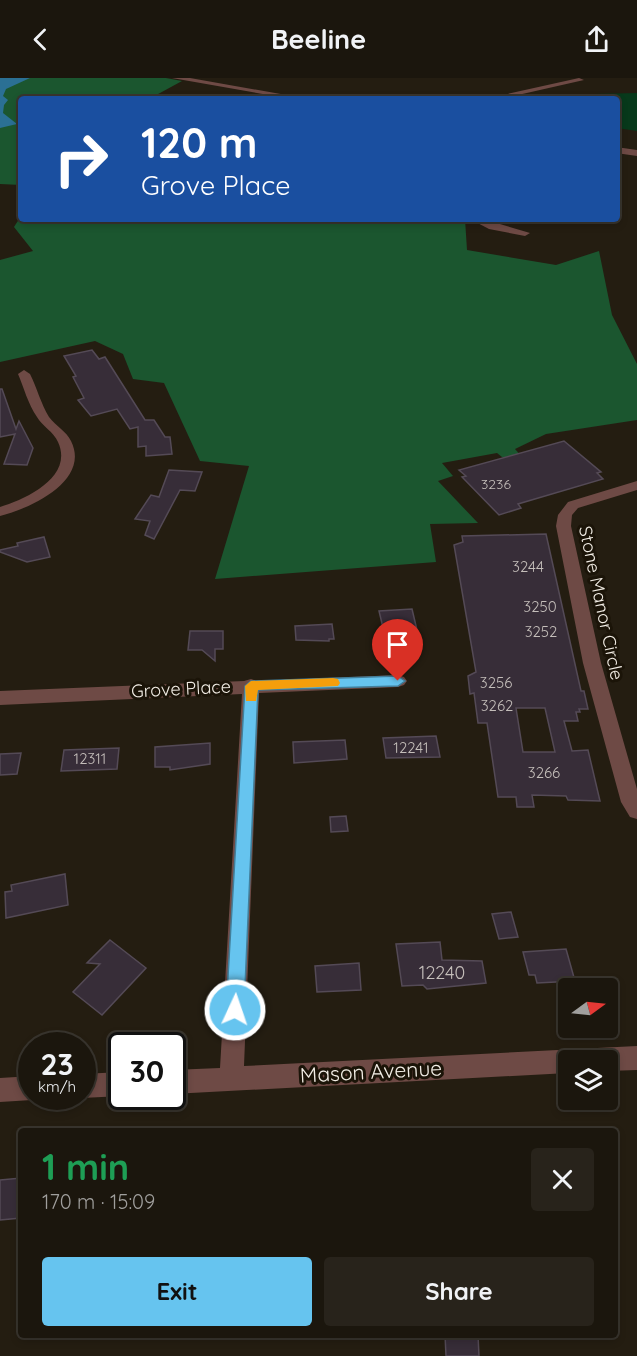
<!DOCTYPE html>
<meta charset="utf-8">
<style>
:root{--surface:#1b160d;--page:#28231b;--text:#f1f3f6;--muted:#a09f9d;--line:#39352e;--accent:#66c4ef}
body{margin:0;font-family:Quicksand,sans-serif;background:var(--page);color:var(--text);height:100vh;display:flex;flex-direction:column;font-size:22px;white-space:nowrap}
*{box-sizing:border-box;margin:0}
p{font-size:20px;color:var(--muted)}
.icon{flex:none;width:33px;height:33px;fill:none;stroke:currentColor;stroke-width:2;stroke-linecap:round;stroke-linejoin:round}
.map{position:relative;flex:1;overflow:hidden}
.details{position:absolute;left:18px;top:1050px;width:600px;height:210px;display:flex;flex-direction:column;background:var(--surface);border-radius:6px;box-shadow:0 3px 9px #0003,0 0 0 2px var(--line)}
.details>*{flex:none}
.guide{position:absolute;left:18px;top:18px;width:602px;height:126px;border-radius:6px;box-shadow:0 3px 9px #0003,0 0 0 2px var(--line);background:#1a4fa0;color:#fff;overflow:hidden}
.needle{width:39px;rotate:75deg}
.fabs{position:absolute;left:558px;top:900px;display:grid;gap:12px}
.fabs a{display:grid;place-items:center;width:60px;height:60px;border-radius:6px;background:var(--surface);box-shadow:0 3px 9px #0003,0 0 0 2px var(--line);font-size:30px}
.speed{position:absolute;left:18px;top:954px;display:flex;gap:12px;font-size:30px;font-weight:700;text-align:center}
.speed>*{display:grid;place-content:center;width:78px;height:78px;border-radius:50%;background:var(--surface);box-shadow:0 3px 9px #0003,0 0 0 2px var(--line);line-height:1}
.speed small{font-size:15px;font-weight:400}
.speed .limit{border:3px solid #111;border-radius:9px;background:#fff;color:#111}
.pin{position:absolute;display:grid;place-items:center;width:51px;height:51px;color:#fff;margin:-62px -26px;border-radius:50% 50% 50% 0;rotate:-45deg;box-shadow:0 0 6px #0007}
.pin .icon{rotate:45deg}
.me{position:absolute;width:66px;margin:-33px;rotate:3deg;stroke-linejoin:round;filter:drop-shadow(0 0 4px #0008)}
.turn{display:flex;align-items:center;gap:21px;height:126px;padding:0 24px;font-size:27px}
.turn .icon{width:78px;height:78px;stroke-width:2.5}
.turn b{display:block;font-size:42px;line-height:51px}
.round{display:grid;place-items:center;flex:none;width:63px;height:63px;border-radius:6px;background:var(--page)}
.overview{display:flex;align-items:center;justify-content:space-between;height:102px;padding:0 24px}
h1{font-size:36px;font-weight:700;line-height:45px;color:#1e9e55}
.primary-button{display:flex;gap:12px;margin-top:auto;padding:12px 24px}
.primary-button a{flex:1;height:69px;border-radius:6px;background:var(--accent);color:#111;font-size:24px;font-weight:700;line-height:69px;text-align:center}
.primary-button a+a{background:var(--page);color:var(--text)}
header{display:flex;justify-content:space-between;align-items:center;height:78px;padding:0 24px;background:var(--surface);font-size:27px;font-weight:700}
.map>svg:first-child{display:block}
</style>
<header><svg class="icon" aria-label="back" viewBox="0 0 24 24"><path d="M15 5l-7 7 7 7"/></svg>Beeline<svg class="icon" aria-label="share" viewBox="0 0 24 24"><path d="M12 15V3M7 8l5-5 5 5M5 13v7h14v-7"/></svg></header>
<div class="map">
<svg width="637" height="1278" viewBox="0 0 637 1278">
<rect width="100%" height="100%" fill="#241d11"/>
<path fill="#07391b" d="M637 15V53L617 50 616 21H596L594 16Z"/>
<g fill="#1b562f">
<path d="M0 0H166L182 3 149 21H21V107L0 106Z"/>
<path d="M21 138V141H465L467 172 556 187 599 173 612 237 637 286V342L546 356 515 371 522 379 507 383 497 375 442 385 453 398 438 403 478 445 430 446 436 484 215 501 249 388 200 383 164 305 133 301 123 276 95 263 0 284V182L33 173 14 149Z"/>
</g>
<path fill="#2b7094" d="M0 0H30L6 11 3 18 8 22 4 27 3 35 17 46 0 50Z"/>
<g fill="#372d38" stroke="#544a56" stroke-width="1.5" fill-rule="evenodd">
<path d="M92 272 99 281 105 279 145 342H154L165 359H170L172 376 146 378V368L138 369V349L130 351 117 331 91 338 78 322 84 320 73 299 76 298 64 278Z"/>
<path d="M0 311H2L16 351 19 343 33 370 27 387 4 386 15 356 0 359Z"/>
<path d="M564 363 601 394 597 395 603 401 518 426 521 430 499 437 462 399 466 398 459 392Z"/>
<path d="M169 392 202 394 195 413 180 412 154 461 145 457 150 443 135 441 151 417 159 419Z"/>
<path d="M546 456 581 613H584L588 631H579L580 634H576L578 643H564L572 673 588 672 600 723 568 722 566 718 532 717 534 729H517L516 719H498L487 645H478L474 615 470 616 468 598 476 594 454 467 463 464 462 458ZM516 630H545L555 674H523Z"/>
<path d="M44 459 50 479 27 484 0 474V472L18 468 17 465Z"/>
<path d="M412 531 417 552 384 554 379 533Z"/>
<path d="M332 546 334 561H329V563L296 562 295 548Z"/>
<path d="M190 553H223V571H215V583L202 572H188Z"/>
<path d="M436 658 440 679 386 680 383 660Z"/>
<path d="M345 662 347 681 294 685 293 664Z"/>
<path d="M210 665V686L170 692V689H155V669Z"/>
<path d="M119 670 117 691 61 693 64 672Z"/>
<path d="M21 675 17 696 0 697V676Z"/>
<path d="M346 738 348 753 331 754 330 739Z"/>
<path d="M65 796 68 827 6 840 5 814 12 813 11 807Z"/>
<path d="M511 834 518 859 499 861 492 836Z"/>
<path d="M110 862 146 890 102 937 73 914 100 886 87 885Z"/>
<path d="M440 864 442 882 482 883 486 905 427 911 423 907 402 908 396 866Z"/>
<path d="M566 871 575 903 537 905 535 897H529L523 874Z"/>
<path d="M359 885 361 912 317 914 315 888Z"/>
<path d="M21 1100V1140L0 1142V1102Z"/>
<path d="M445 1257H478L479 1278H446Z"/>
</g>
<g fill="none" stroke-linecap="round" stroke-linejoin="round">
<g fill="#6e4a45" fill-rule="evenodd">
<path d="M172 0H190L309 21H291Z"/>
<path d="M579 0 584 2 500 21H485Z"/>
<path d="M616 69 637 72V78L616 75Z"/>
<path d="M470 141H483L530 155 525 158 489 151Z"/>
<path d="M24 292 30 296C37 310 41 326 49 339 56 348 66 353 71 363 91 403 29 431 0 438V429C26 421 74 399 58 364 54 354 42 348 37 339 28 326 24 310 18 296Z"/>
<path d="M637 403V412L578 430 572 437 571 448 601 585 637 711V741L630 739 621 724 583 585 556 448 558 437 568 424Z"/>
<path d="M398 597 404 599 407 603 404 607 398 609 259 615 244 988 637 968V992L608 993V982H568V995L172 1016V992L220 990 242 616 0 627V613L244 603 251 601 257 603Z"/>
<path d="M122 994V1018L82 1020 78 1018H82V996Z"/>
<path d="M32 998V1018L41 1019 32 1022 0 1024V1000Z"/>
</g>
</g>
<path fill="#66c4ef" stroke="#427f9b" stroke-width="1.5" d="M398 598 405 603 398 608 258 612 244 932 241 938 235 940 229 938 226 932 245 608 251 603Z"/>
<path fill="#f59e0b" d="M333 600 338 601 340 605 338 608 258 612 256 623H246L245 608 251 603Z"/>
<g text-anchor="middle" stroke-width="6" stroke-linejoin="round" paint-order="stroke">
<g font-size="14" fill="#c4beba">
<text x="496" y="411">3236</text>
</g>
<g font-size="15" fill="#c4beba">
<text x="528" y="494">3244</text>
<text x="540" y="534">3250</text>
<text x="541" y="559">3252</text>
<text x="496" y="610">3256</text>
<text x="497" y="633">3262</text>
<text x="411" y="675">12241</text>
<text x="90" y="686">12311</text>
<text x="544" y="700">3266</text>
</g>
<g font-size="18" fill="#f3eee6" stroke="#1b1408">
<text transform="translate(601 525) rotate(78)" y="6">Stone Manor Circle</text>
<text transform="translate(181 611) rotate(-3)" y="6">Grove Place</text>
</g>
<g font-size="18" fill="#c4beba">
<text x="442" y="901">12240</text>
</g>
<g font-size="21" fill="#f3eee6" stroke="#1b1408">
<text transform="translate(371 994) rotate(-3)" y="7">Mason Avenue</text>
</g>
</g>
</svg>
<div class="fabs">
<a><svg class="needle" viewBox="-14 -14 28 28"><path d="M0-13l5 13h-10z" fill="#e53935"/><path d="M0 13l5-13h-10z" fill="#a09f9d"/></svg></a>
<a><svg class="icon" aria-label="layers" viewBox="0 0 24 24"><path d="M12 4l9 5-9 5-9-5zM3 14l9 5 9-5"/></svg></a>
</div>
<div class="speed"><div>23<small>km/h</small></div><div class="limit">30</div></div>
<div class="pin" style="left:398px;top:603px;background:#d93025"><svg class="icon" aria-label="arrive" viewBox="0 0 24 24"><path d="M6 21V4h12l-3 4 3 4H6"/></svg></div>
<svg class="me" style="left:235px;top:932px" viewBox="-20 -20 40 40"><circle r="17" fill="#66c4ef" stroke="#fff" stroke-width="3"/><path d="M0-11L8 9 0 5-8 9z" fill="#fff"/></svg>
<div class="guide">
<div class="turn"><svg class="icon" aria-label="right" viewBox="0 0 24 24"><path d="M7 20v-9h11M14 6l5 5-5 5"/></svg><div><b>120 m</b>Grove Place</div></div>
</div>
<section class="details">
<div class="overview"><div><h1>1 min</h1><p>170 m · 15:09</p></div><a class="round"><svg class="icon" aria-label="close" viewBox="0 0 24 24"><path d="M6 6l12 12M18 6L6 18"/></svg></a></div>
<div class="primary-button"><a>Exit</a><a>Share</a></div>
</section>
</div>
